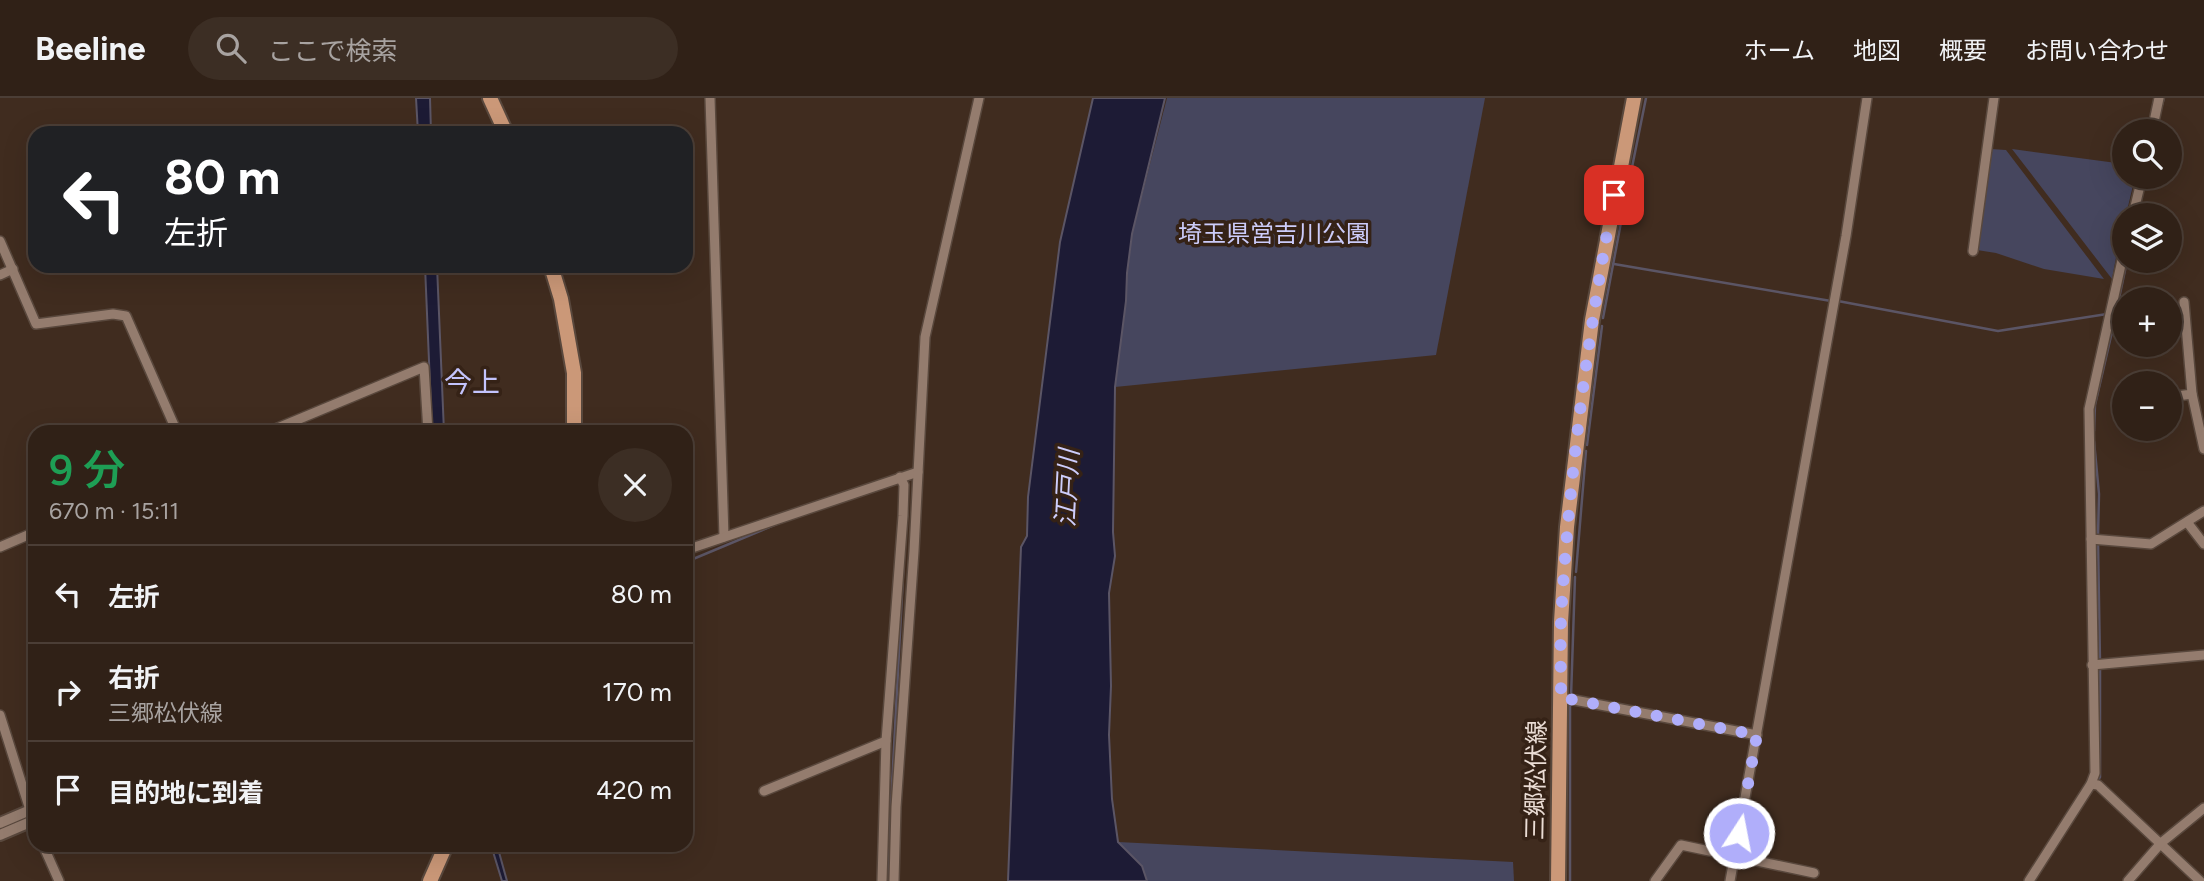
<!DOCTYPE html>
<html lang="ja">
<meta charset="utf-8">
<style>
:root{--surface:#302117;--page:#3c2e24;--text:#f1f3f6;--muted:#a8a3a1;--line:#4b3e36}
body{margin:0;font-family:Figtree,"Noto Sans JP",sans-serif;background:var(--page);color:var(--text);height:100vh;display:flex;flex-direction:column;font-size:26px;white-space:nowrap}
*{box-sizing:border-box;margin:0}
p{font-size:23px;color:var(--muted)}
.icon{flex:none;width:38px;height:38px;fill:none;stroke:currentColor;stroke-width:2;stroke-linecap:round;stroke-linejoin:round}
.map{position:relative;flex:1;overflow:hidden}
.drawer{position:absolute;left:28px;top:327px;width:665px;height:427px;display:flex;flex-direction:column;background:var(--surface);border-radius:21px;box-shadow:0 7px 28px #0002,0 0 0 2px var(--line)}
.drawer>*{flex:none}
.hud{position:absolute;left:28px;top:28px;width:665px;height:147px;border-radius:21px;box-shadow:0 7px 28px #0002,0 0 0 2px var(--line);background:#202124;color:#fff;overflow:hidden}
.tools{position:absolute;left:2112px;top:21px;display:grid;gap:14px}
.tools a{display:grid;place-items:center;width:70px;height:70px;border-radius:50%;background:var(--surface);box-shadow:0 7px 28px #0002,0 0 0 2px var(--line);font-size:35px}
.pin{position:absolute;display:grid;place-items:center;width:60px;height:60px;color:#fff;margin:-30px;border-radius:14px;box-shadow:0 4px 10px #0006}
.me{position:absolute;width:77px;margin:-38px;rotate:11deg;stroke-linejoin:round;filter:drop-shadow(0 0 5px #0008)}
.turn{display:flex;align-items:center;gap:24px;height:147px;padding:0 21px;font-size:32px}
.turn .icon{width:91px;height:91px;stroke-width:2.5}
.turn b{display:block;font-size:49px;line-height:60px}
.round{display:grid;place-items:center;flex:none;width:74px;height:74px;border-radius:37px;background:var(--page)}
.headline{display:flex;align-items:center;justify-content:space-between;height:119px;padding:0 21px}
h1{font-size:42px;font-weight:600;line-height:52px;color:#1e9e55}
ul{padding:0;list-style:none}
li{display:flex;align-items:center;gap:21px;height:98px;padding:0 21px;border-top:2px solid var(--line)}
li div{flex:1}
li b{display:block;font-size:26px}
li em{font-style:normal}
header{display:flex;align-items:center;gap:42px;box-sizing:border-box;height:98px;padding:0 35px;background:var(--surface);border-bottom:2px solid var(--line)}
header strong{font-size:33px}
nav{display:flex;gap:38px;margin-inline-start:auto;font-size:24px}
.search{width:490px;height:63px;background:var(--page);display:flex;align-items:center;gap:18px;box-sizing:border-box;padding:0 24px;border-radius:38px;color:var(--muted);font-size:26px}
.map>svg:first-child{display:block}
</style>
<header>
<strong>Beeline</strong>
<div class="search"><svg class="icon" aria-label="search" viewBox="0 0 24 24"><circle cx="10" cy="10" r="6"/><path d="M15 15l6 6"/></svg>ここで検索</div>
<nav><a>ホーム</a><a>地図</a><a>概要</a><a>お問い合わせ</a></nav>
</header>
<div class="map">
<svg width="2204" height="783" viewBox="0 0 2204 783">
<rect width="100%" height="100%" fill="#402c1f"/>
<g fill="#46465e">
<path d="M1167 0H1485L1436 257 1115 289 1132 136Z"/>
<path d="M1991 51 2006 52 2104 181 2044 171 1996 155 1977 152Z"/>
<path d="M2012 51 2124 66V79H2135L2126 117H2124L2112 181Z"/>
<path d="M1118 744 1513 764 1514 783H1145Z"/>
</g>
<g fill="#1d1b35" stroke="#5b5565" stroke-width="2">
<path d="M416 0H430L431 35H418Z"/>
<path d="M1093 0H1165L1132 136 1127 175 1126 203 1115 289 1113 434 1115 458 1109 495 1111 588 1109 637 1112 701 1118 744 1142 768 1147 783H1008L1021 449 1027 438 1028 399 1060 144Z"/>
<path d="M425 168H437L444 334H432Z"/>
<path d="M491 747H497L507 783H502Z"/>
</g>
<g fill="none" stroke-linecap="round" stroke-linejoin="round">
<g stroke="#5b5565" stroke-width="2.5">
<path d="M2161 10 2164 0"/>
<path d="M1627 94 1646 0"/>
<path d="M1614 166 1831 203"/>
<path d="M1838 203 1998 233 2107 216"/>
<path d="M1603 220 1625 103"/>
<path d="M2094 333 2095 307 2111 238 2120 214 2118 205 2127 163"/>
<path d="M2094 343 2099 396 2098 438"/>
<path d="M1587 347 1602 228"/>
<path d="M2098 444 2100 564"/>
<path d="M686 464 784 423"/>
<path d="M1576 474 1586 353"/>
<path d="M1571 599 1575 479"/>
<path d="M2087 700 2100 679V570"/>
<path d="M887 783 904 458"/>
<path d="M1570 783V607"/>
</g>
<g stroke="#59483d" stroke-width="12">
<g id="minor">
<path d="M710 0 724 439"/>
<path d="M2152 33 2159 0"/>
<path d="M2133 117 2142 79"/>
<path d="M0 143 36 226 113 216 126 218 177 334"/>
<path d="M1973 153 1994 0"/>
<path d="M0 177 13 171"/>
<path d="M2192 296 2204 351"/>
<path d="M2170 299 2192 296 2184 204"/>
<path d="M2116 306 2124 305"/>
<path d="M268 334 424 269 428 334"/>
<path d="M2187 424 2204 446"/>
<path d="M2091 441 2151 446 2204 413"/>
<path d="M0 449 35 434"/>
<path d="M686 452 918 374"/>
<path d="M2092 567 2204 557"/>
<path d="M1561 601H1569L1757 637"/>
<path d="M0 617 30 712"/>
<path d="M2091 686 2098 687 2200 783"/>
<path d="M764 693 886 643"/>
<path d="M43 747 59 783"/>
<path d="M882 783 886 643 903 418 904 387 900 379"/>
<path d="M894 783 896 709 914 453 925 239 979 0"/>
<path d="M1655 783 1681 747 1814 775"/>
<path d="M1730 783 1846 138 1867 0"/>
<path d="M2029 783 2091 686 2095 675 2089 311 2124 153"/>
<path d="M2128 783 2161 745 2204 710"/>
</g>
</g>
<g stroke="#59483d" stroke-width="14">
<g id="tertiary">
<path d="M0 725 35 710"/>
<path d="M0 737 35 722"/>
</g>
</g>
<g stroke="#59483d" stroke-width="18">
<g id="primary">
<path d="M490 0 506 35"/>
<path d="M551 168 561 201 574 275V334"/>
<path d="M430 783 446 747"/>
<path d="M1558 783 1561 524 1567 429 1592 222 1634 0"/>
</g>
</g>
<use href="#minor" stroke="#947c6e" stroke-width="9"/>
<use href="#tertiary" stroke="#947c6e" stroke-width="10"/>
<use href="#primary" stroke="#cb9878" stroke-width="14"/>
</g>
<g fill="none" stroke-linecap="round" stroke-linejoin="round">
<path stroke="#b0aefa" stroke-width="12" stroke-dasharray="0 21.6" d="M1614 97C1588 237 1569 378 1561 521 1560 548 1561 575 1561 601H1569L1757 637 1739 735"/>
</g>
<g text-anchor="middle" stroke-width="7" stroke-linejoin="round" paint-order="stroke">
<g font-size="24" fill="#ccccfa" stroke="#352216">
<text x="1274" y="144">埼玉県営吉川公園</text>
</g>
<g font-size="24" fill="#ebddd5" stroke="#352216">
<text transform="translate(1536 682) rotate(-89)" y="8">三郷松伏線</text>
</g>
<g font-size="26" font-style="italic" fill="#cecefc" stroke="#352216">
<text transform="translate(1067 390) rotate(-87)" y="9">江戸川</text>
</g>
<g font-size="28" fill="#c3c3fc" stroke="#352216">
<text x="472" y="294">今上</text>
</g>
</g>
</svg>
<div class="tools">
<a><svg class="icon" aria-label="search" viewBox="0 0 24 24"><circle cx="10" cy="10" r="6"/><path d="M15 15l6 6"/></svg></a>
<a><svg class="icon" aria-label="layers" viewBox="0 0 24 24"><path d="M12 4l9 5-9 5-9-5zM3 14l9 5 9-5"/></svg></a>
<a>+</a>
<a>−</a>
</div>
<div class="pin" style="left:1614px;top:97px;background:#d93025"><svg class="icon" aria-label="arrive" viewBox="0 0 24 24"><path d="M6 21V4h12l-3 4 3 4H6"/></svg></div>
<svg class="me" style="left:1739px;top:735px" viewBox="-20 -20 40 40"><circle r="17" fill="#b0aefa" stroke="#fff" stroke-width="3"/><path d="M0-11L8 9 0 5-8 9z" fill="#fff"/></svg>
<div class="hud">
<div class="turn"><svg class="icon" aria-label="left" viewBox="0 0 24 24"><path d="M17 20v-9H6M10 6l-5 5 5 5"/></svg><div><b>80 m</b>左折</div></div>
</div>
<section class="drawer">
<div class="headline"><div><h1>9 分</h1><p>670 m · 15:11</p></div><a class="round"><svg class="icon" aria-label="close" viewBox="0 0 24 24"><path d="M6 6l12 12M18 6L6 18"/></svg></a></div>
<ul>
<li><svg class="icon" aria-label="left" viewBox="0 0 24 24"><path d="M17 20v-9H6M10 6l-5 5 5 5"/></svg><div><b>左折</b></div><em>80 m</em></li>
<li><svg class="icon" aria-label="right" viewBox="0 0 24 24"><path d="M7 20v-9h11M14 6l5 5-5 5"/></svg><div><b>右折</b><p>三郷松伏線</p></div><em>170 m</em></li>
<li><svg class="icon" aria-label="arrive" viewBox="0 0 24 24"><path d="M6 21V4h12l-3 4 3 4H6"/></svg><div><b>目的地に到着</b></div><em>420 m</em></li>
</ul>
</section>
</div>
